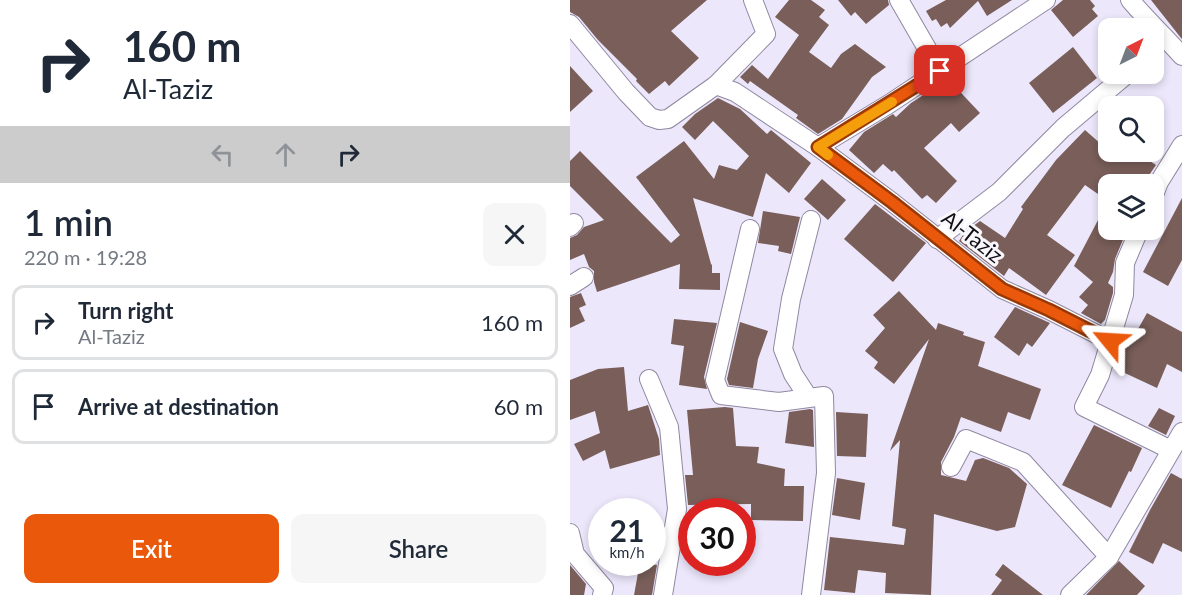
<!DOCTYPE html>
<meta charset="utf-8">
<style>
:root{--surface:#fff;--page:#f6f6f7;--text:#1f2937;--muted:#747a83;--line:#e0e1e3;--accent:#ea580c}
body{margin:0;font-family:Lato,sans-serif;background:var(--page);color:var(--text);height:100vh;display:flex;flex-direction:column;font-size:22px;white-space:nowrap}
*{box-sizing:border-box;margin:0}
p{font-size:20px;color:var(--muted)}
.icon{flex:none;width:33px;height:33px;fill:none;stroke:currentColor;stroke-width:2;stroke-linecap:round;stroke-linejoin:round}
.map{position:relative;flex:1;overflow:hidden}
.details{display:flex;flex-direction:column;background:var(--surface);width:570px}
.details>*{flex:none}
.top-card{background:#fff;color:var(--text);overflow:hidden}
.needle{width:39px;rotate:42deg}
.fabs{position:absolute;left:528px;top:18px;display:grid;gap:12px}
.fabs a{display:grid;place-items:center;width:66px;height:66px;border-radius:12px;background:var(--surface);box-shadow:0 3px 9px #0003;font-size:30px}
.speed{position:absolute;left:18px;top:498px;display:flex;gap:12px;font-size:30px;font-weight:700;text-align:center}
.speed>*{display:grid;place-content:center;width:78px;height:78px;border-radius:50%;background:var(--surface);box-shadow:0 3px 9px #0003;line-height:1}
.speed small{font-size:15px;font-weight:400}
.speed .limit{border:9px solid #d22;background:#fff;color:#111}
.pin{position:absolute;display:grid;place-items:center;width:51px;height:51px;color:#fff;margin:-26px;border-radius:12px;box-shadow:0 3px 9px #0006}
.me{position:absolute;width:66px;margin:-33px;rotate:297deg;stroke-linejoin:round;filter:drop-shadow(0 0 4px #0008)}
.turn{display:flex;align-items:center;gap:21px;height:126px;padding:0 24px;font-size:27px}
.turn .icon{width:78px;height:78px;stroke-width:2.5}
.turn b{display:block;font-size:42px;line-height:51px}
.lanes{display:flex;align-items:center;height:57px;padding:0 24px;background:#0003;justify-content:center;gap:30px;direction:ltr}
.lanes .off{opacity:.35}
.round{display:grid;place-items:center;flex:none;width:63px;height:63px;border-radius:12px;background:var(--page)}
.head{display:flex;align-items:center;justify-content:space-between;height:102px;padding:0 24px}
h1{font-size:36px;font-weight:600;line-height:45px}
.action{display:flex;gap:12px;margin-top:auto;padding:12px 24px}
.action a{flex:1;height:69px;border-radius:12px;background:var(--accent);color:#fff;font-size:24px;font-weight:600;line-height:69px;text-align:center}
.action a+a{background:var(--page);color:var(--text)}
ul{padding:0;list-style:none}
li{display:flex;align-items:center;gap:18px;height:75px;margin:0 12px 9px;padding:0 12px;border:3px solid var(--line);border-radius:12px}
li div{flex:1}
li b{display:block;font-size:22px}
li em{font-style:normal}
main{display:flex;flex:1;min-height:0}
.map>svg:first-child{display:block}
</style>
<main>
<section class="details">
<div class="top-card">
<div class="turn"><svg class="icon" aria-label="right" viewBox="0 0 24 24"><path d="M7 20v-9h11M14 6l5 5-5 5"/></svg><div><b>160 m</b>Al-Taziz</div></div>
<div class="lanes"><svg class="icon off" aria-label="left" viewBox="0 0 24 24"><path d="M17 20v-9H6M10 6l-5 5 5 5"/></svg><svg class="icon off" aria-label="ahead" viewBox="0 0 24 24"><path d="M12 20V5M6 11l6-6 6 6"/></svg><svg class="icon" aria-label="right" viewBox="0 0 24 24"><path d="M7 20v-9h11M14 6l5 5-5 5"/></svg></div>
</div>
<div class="head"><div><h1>1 min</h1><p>220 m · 19:28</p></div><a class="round"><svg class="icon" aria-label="close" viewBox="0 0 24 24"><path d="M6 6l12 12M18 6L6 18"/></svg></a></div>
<ul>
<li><svg class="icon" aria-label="right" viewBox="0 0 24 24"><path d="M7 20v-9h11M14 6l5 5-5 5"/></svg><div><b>Turn right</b><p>Al-Taziz</p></div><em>160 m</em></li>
<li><svg class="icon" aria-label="arrive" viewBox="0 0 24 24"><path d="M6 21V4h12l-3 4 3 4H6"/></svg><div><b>Arrive at destination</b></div><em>60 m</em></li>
</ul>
<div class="action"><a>Exit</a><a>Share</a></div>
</section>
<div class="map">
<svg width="612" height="595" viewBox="0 0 612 595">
<rect width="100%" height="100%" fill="#ede7fc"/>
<g fill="#795e59">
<path d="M0 0H137L101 31 129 58 99 86 95 81 79 94 66 81 67 79 28 40 9 17 0 12Z"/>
<path d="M219 0H241L255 10 249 17 259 25 239 52 261 68 271 54 285 44 316 67 302 77 272 119 248 134 226 118 228 115 180 81 178 84 170 77 182 65 198 79 229 35 205 17Z"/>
<path d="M268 0H318L319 5 296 24 285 12 281 16Z"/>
<path d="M376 0H442L417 16 408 1 380 28 377 23 371 27 366 19 362 21 356 11Z"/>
<path d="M493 0H520L525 6 522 9 528 16 503 37 481 10Z"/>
<path d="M581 0H612V39L611 38Z"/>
<path d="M503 47 527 78 483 113 459 83Z"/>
<path d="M0 66 23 91 0 112Z"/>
<path d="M378 79 410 113 389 132 381 123 354 148 387 181 366 203 357 195 352 199 324 170 322 172 313 164 304 173 279 150 294 132 323 114 326 117 341 103Z"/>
<path d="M148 98 170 109 197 134 201 130 241 163 219 193 196 173 183 217 123 198 141 264 142 265V273H150V290L109 289 110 264 27 292 24 282V271L19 267 14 254 0 260V238L7 235 14 227 34 220 0 186V161L10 151 101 243 110 235 66 177 114 141 144 179 149 165 167 170 179 156 143 121 125 140 112 127 125 114Z"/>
<path d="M515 130 548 159 553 152H566L586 165 573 184H538V230H557L545 259 543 272 538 283 543 287V293L535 320 531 324 511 313 518 305 509 297 523 282 504 266 538 201 515 185 477 235 505 255 476 295 439 268 434 276 389 241 395 232 410 221 435 238 453 209 451 207 486 160Z"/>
<path d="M252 179 276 200 258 220 234 199Z"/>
<path d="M612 198V260L598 286 573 272Z"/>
<path d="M305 204 356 243 323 282 274 239Z"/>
<path d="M193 211 230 217 221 254 208 251 209 246 188 243Z"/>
<path d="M329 291 366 330 368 323 394 332 393 335 415 342 408 366 471 389 460 420 438 412 431 432 391 417 384 437 371 462V475L396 481 405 460 413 458 439 468 457 484 445 527 427 531 364 514 361 595 315 593 316 573 288 570 285 593 254 590 260 537 334 545 336 529 322 526 330 440 320 451 359 339 324 384 304 368 308 362 295 351 315 328 303 315Z"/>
<path d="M11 293 16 305 9 308 15 321 0 328V297Z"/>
<path d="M445 307 480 323 462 347 457 343 449 356 424 337Z"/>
<path d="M577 313 612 332V372L597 364 587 388 544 368 551 344 558 347Z"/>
<path d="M104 319 147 323 134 377 137 389 109 385 114 346 101 344Z"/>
<path d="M170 322 198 331 188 359 183 388 159 385 157 379Z"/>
<path d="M54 367 58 411 78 405 89 439 90 455 40 469 35 450 13 461 4 444 30 433 25 411 0 420V380L28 369Z"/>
<path d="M155 407 163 408 166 446 189 447 187 463 215 469 214 486H234L233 521 181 520V504L118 505 115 475H123L117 410Z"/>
<path d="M589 408 605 416 596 435 578 426Z"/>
<path d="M240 409 243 410 244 447 215 443 219 412Z"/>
<path d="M266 412 298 414 296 457 267 456Z"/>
<path d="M524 425 572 448 561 472 559 471 541 508 492 485Z"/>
<path d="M601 473 612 479V552L593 543 583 564 559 552 580 510Z"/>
<path d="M267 478 295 483 290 520 262 515Z"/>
<path d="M549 561 575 586 567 595H516Z"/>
<path d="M70 562 87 565 82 595H64Z"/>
<path d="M433 564 473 595H421L432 580 425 575Z"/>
<path d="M0 565 16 584 14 595H0Z"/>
</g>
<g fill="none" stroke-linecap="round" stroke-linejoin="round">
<g stroke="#9088a0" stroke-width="20">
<g id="minor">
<path d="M329 0 370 71"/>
<path d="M560 0C577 20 595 37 612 56"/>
<path d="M0 24 56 92 80 117 89 120 98 119 146 85 196 34 183 0"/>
<path d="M146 85 165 92 248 147 322 202 432 289 479 310 540 341"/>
<path d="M248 147 319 104 476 0"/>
<path d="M584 195 589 182 612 145"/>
<path d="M0 227 4 223"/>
<path d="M180 229 145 380 151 395 209 402 254 396 256 473 241 595"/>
<path d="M569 230 555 263 554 295 530 375 514 407 601 450"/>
<path d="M367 239 429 192 493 128 557 74"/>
<path d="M0 286 14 277"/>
<path d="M79 379 99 427 107 509 93 595"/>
<path d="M238 397 223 374 213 349 221 299 241 220"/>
<path d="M381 467 396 439 453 462 539 557"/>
<path d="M0 533 5 554 34 588 32 595"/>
<path d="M500 595 539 557 612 432"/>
</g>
</g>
<use href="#minor" stroke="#fff" stroke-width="18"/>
</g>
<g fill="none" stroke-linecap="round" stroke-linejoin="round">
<g stroke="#983908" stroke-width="15">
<path id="route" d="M370 71 248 147 322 202 432 289 479 310 540 341"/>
</g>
<use href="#route" stroke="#ea580c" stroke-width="10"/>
<path stroke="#f59e0b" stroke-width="10" d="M258 155 248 147 322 102"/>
</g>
<g text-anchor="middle" stroke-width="6" stroke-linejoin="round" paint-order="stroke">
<g font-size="21" fill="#0f0c14" stroke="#f8f7fc">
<text transform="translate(402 237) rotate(38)" y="7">Al-Taziz</text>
</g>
</g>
</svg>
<div class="fabs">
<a><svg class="needle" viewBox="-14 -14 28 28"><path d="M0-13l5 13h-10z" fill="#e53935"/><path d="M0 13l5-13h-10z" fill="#747a83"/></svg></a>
<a><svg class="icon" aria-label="search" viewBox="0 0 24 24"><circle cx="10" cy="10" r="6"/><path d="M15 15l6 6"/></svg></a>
<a><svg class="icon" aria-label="layers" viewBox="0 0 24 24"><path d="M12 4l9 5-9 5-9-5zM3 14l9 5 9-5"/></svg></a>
</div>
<div class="speed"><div>21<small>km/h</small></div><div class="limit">30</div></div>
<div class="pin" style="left:370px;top:71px;background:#d93025"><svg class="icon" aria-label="arrive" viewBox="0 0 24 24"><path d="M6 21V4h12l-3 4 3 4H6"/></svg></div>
<svg class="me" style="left:540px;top:341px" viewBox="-20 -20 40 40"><path d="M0-17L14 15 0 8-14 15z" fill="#ea580c" stroke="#fff" stroke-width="4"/></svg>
</div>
</main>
